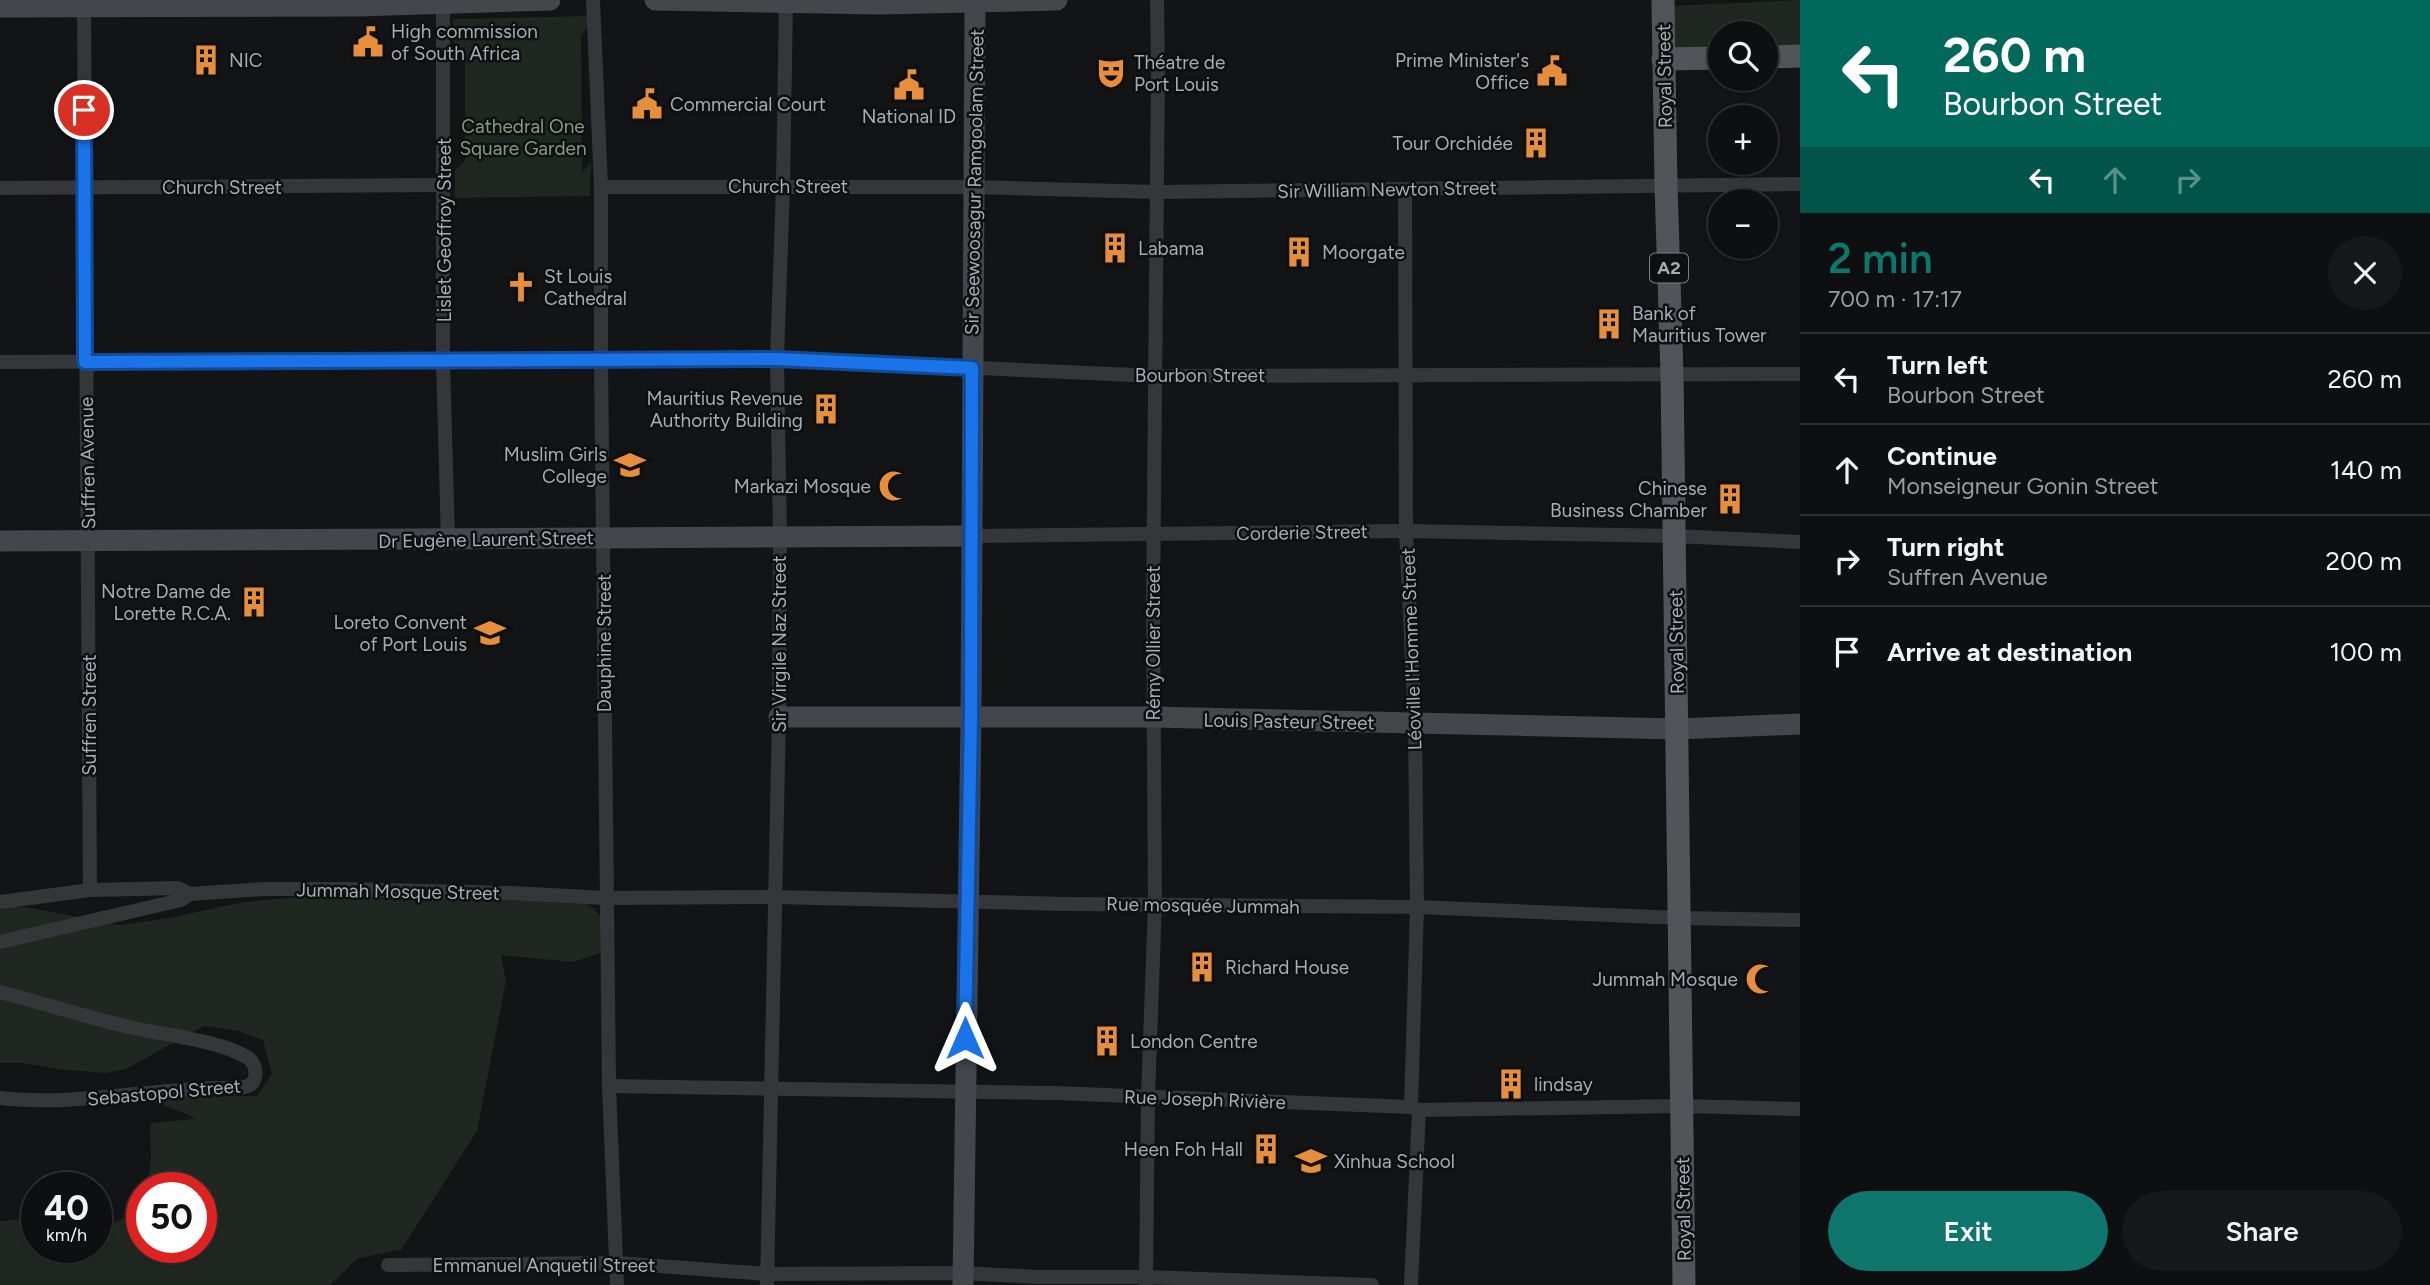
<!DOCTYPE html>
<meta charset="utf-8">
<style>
:root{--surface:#0e0f10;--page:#171819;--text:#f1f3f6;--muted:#9b9c9f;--line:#2e2f30;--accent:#0f766e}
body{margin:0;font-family:Figtree,sans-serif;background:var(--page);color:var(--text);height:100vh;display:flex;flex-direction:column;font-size:26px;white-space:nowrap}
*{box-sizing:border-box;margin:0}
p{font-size:23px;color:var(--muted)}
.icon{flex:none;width:38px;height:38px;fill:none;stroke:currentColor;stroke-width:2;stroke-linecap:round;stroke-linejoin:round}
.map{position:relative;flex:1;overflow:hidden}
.panel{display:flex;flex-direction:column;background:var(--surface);width:630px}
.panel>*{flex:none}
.hud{background:#00695c;color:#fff;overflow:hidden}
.controls{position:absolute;left:1708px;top:21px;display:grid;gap:14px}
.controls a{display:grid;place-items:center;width:70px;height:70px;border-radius:50%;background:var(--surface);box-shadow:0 2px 5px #0004,0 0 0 2px var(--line);font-size:35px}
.speed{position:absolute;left:21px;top:1172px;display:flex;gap:14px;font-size:35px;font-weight:700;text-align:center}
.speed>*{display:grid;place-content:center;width:91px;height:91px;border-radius:50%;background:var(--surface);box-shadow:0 2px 5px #0004,0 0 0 2px var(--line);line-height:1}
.speed small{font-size:18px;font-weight:400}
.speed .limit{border:10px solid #d22;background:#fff;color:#111}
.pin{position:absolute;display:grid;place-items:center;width:60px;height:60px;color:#fff;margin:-30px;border:4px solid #fff;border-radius:50%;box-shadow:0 2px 7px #0007}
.me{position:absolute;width:77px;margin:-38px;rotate:0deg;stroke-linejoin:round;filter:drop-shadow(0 0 5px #0008)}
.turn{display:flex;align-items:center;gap:24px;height:147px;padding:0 28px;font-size:32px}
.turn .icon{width:91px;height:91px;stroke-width:2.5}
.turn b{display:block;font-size:49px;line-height:60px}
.lanes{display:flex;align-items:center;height:66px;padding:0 28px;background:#0003;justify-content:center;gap:35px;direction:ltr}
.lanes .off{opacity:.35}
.round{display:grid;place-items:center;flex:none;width:74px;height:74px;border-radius:37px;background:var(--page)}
.overview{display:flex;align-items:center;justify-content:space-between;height:119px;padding:0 28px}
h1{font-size:42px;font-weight:600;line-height:52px;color:var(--accent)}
.action{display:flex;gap:14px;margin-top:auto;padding:14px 28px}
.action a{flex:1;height:80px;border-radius:42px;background:var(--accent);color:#fff;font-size:28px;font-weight:600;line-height:80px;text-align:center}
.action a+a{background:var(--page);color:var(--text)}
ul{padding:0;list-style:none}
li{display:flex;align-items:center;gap:21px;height:91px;padding:0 28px;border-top:2px solid var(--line)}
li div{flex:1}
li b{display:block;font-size:26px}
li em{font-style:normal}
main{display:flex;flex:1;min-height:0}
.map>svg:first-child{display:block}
</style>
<main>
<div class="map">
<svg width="1800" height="1285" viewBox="0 0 1800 1285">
<rect width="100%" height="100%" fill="#131415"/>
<g fill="#202720">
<path d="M1800 0V51H1766V33H1720V52H1676L1672 6Z"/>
<path d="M589 16V26L581 35 582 172 591 163 590 196 455 198V170L465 161V46L454 53 453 19Z"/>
<path d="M340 894 581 900C607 916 604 923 607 951L573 962 501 955 506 981 477 1131 401 1250 358 1258 330 1285H0V1221L37 1218V1248H96V1220C118 1227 126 1217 142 1203V1248H201V1188H148L151 1155 150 1123 195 1119 187 1114 147 1100 151 1097 162 1096H257L272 1074 263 1040 239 1031 204 1026 126 1069 106 1073 67 1070 21 1063H0V907H25L119 925 165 919 243 902Z"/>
</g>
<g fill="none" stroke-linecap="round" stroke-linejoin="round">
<g stroke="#35363a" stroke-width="14">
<path d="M593 0 601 187V359L609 1086 617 1285"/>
<path d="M443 4V361L448 540"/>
<path d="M84 7 90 890"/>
<path d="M601 187H974L1157 192 1800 184"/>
<path d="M0 188 444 185"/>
<path d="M1405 190 1406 531 1415 724 1417 907 1411 1107"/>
<path d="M0 362 777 359 1155 376 1800 374"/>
<path d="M972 536 1406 531 1675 536 1800 542"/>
<path d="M0 902 90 890 178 888 190 894"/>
<path d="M0 942 181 900 190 894 265 889H343L512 893 606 898 774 897 1068 904 1417 907 1680 918 1800 920"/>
<path d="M0 992C43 1003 86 1017 129 1027 163 1035 220 1040 248 1058 255 1063 258 1074 253 1082 250 1087 244 1087 239 1088 159 1086 80 1107 0 1098"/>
<path d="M609 1086 1055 1093 1411 1107 1419 1110 1682 1106 1800 1109"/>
<path d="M388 1265 617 1263 767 1274 963 1273 1037 1277H1146L1372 1285"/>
<path d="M767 1285 779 717 780 535 777 359 783 186 786 2"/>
<path d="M1146 1285 1148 1096 1155 904 1153 608 1158 69 1157 0"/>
<path d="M1411 1285 1419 1110"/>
</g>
<g stroke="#43464a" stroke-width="21">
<path d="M655 0 880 4 1057 0"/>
<path d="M0 7 358 6 550 0"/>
<path d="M0 541 972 536"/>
<path d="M779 717H1152L1677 729 1800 724"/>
<path d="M963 1285 971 718 975 3"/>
</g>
<g stroke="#515458" stroke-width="23">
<path d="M1663 0 1666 186 1672 374 1684 1285"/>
<path d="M1766 57 1800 56"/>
<path d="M1663 59 1720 58"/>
</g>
</g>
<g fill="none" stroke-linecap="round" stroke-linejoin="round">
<g stroke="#114b97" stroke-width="18">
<path id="route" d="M84 110 85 362 777 359 972 368 971 718 965 1038"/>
</g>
<use href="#route" stroke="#1a73e8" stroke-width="12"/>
</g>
<defs>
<g id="civic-bare" transform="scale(2.415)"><path d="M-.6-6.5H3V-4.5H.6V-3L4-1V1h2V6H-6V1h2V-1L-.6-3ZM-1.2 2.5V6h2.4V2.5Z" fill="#e68e3b" stroke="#0e0f10" stroke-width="2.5" paint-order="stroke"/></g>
<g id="building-bare" transform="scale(2.415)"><path d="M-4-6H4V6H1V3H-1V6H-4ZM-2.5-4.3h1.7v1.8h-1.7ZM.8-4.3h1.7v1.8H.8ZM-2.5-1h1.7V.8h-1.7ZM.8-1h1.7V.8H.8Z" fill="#e68e3b" stroke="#0e0f10" stroke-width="2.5" paint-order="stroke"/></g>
<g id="theatre-bare" transform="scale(2.415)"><path d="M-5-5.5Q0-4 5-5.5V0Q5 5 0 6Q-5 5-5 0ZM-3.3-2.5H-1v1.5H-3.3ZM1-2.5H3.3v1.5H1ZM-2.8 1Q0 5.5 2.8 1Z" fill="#e68e3b" stroke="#0e0f10" stroke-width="2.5" paint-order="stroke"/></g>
<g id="church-bare" transform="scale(2.415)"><path d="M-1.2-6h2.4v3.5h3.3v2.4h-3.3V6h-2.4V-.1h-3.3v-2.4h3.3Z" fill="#e68e3b" stroke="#0e0f10" stroke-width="2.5" paint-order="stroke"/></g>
<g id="school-bare" transform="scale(2.415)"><path d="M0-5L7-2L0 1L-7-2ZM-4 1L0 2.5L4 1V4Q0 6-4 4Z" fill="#e68e3b" stroke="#0e0f10" stroke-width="2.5" paint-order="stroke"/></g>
<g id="mosque-bare" transform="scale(2.415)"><path d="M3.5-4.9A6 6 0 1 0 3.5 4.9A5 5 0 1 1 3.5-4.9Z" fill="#e68e3b" stroke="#0e0f10" stroke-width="2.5" paint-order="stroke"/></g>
</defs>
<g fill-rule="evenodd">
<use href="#civic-bare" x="368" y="42"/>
<use href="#building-bare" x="206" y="60"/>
<use href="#civic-bare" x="1552" y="71"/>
<use href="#theatre-bare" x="1111" y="73"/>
<use href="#civic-bare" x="909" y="85"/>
<use href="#civic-bare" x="647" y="104"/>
<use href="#building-bare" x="1536" y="143"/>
<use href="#building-bare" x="1115" y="248"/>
<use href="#building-bare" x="1299" y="252"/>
<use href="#church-bare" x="521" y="287"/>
<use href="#building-bare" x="1609" y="324"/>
<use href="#building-bare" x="826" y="409"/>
<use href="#school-bare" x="630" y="465"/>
<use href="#mosque-bare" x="894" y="486"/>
<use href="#building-bare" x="1730" y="499"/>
<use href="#building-bare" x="254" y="602"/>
<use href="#school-bare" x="490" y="633"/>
<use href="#building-bare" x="1202" y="967"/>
<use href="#mosque-bare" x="1761" y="979"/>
<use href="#building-bare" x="1107" y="1041"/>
<use href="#building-bare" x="1511" y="1084"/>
<use href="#building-bare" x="1266" y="1149"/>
<use href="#school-bare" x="1311" y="1161"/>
</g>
<g text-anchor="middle" stroke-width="5" stroke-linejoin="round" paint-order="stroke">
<rect fill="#0e0f10" stroke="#787e83" stroke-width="2" x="1650" y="253.5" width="38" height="29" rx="5"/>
<g font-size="18" font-weight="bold" fill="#a6adb4">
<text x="1669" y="274">A2</text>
</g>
<g font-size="19" fill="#a6adb4" stroke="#0e0f10" text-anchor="start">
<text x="391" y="38">High commission<tspan x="391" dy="22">of South Africa</tspan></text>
<text x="229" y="67">NIC</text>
<text x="1529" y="67" text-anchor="end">Prime Minister's<tspan x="1529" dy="22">Office</tspan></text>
<text x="1134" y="69">Théatre de<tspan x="1134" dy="22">Port Louis</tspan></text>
<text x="670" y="111">Commercial Court</text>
<text x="909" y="123" text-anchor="middle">National ID</text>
<text x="1513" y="150" text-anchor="end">Tour Orchidée</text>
<text x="1138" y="255">Labama</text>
<text x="1322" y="259">Moorgate</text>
<text x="544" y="283">St Louis<tspan x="544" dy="22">Cathedral</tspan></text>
<text x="1632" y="320">Bank of<tspan x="1632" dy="22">Mauritius Tower</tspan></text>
<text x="803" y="405" text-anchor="end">Mauritius Revenue<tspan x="803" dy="22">Authority Building</tspan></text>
<text x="607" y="461" text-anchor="end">Muslim Girls<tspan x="607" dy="22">College</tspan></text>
<text x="871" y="493" text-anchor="end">Markazi Mosque</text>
<text x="1707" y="495" text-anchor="end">Chinese<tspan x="1707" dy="22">Business Chamber</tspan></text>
<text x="231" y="598" text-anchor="end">Notre Dame de<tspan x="231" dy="22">Lorette R.C.A.</tspan></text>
<text x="467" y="629" text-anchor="end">Loreto Convent<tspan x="467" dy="22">of Port Louis</tspan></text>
<text x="1225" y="974">Richard House</text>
<text x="1738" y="986" text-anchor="end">Jummah Mosque</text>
<text x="1130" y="1048">London Centre</text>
<text x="1534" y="1091">lindsay</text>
<text x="1243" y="1156" text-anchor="end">Heen Foh Hall</text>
<text x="1334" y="1168">Xinhua School</text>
</g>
<g font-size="19" fill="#a6adb4" stroke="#0e0f10">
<text transform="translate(1664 76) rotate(-91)" y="7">Royal Street</text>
<text transform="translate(974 182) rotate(-89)" y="7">Sir Seewoosagur Ramgoolam Street</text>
<text x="788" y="193">Church Street</text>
<text x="222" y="194">Church Street</text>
<text transform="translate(1387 189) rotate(-1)" y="7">Sir William Newton Street</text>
<text transform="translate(444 230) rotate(-90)" y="7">Lislet Geoffroy Street</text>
<text x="1200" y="382">Bourbon Street</text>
<text transform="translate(87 463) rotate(-91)" y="7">Suffren Avenue</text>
<text transform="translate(1302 532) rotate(-1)" y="7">Corderie Street</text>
<text transform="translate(486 539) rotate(-1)" y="7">Dr Eugène Laurent Street</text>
<text transform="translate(1676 642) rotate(-91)" y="7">Royal Street</text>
<text transform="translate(604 643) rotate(-90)" y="7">Dauphine Street</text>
<text transform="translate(1153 643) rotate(-90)" y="7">Rémy Ollier Street</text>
<text transform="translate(779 644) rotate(-90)" y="7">Sir Virgile Naz Street</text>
<text transform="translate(1411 649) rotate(-92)" y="7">Léoville l'Homme Street</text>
<text transform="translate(89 715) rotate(-90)" y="7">Suffren Street</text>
<text transform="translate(1289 721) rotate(1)" y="7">Louis Pasteur Street</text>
<text transform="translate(398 891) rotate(1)" y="7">Jummah Mosque Street</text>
<text transform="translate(1203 905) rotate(1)" y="7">Rue mosquée Jummah</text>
<text transform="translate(164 1092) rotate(-5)" y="7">Sebastopol Street</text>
<text transform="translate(1205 1099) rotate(2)" y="7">Rue Joseph Rivière</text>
<text transform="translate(1683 1209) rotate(-91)" y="7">Royal Street</text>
<text x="544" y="1272">Emmanuel Anquetil Street</text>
</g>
<g font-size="19" fill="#829e7e" stroke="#0e0f10">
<text x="523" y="133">Cathedral One<tspan x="523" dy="22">Square Garden</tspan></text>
</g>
</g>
</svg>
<div class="controls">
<a><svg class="icon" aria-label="search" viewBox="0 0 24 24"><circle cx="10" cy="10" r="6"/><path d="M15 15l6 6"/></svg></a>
<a>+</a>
<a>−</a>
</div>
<div class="speed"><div>40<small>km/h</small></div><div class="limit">50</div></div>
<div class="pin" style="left:84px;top:110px;background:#d93025"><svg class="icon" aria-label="arrive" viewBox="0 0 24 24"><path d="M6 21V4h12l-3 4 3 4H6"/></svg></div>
<svg class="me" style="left:965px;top:1038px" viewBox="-20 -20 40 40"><path d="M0-17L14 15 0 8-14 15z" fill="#1a73e8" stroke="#fff" stroke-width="4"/></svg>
</div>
<section class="panel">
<div class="hud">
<div class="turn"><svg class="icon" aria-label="left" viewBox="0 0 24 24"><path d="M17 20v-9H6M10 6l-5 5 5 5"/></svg><div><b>260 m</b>Bourbon Street</div></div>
<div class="lanes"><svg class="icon" aria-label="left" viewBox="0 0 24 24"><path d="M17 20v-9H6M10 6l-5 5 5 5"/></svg><svg class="icon off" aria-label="ahead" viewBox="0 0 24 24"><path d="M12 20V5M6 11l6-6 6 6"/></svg><svg class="icon off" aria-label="right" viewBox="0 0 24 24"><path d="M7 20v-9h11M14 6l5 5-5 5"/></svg></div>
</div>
<div class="overview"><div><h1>2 min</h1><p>700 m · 17:17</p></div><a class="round"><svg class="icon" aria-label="close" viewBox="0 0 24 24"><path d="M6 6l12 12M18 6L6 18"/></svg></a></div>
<ul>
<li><svg class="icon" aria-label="left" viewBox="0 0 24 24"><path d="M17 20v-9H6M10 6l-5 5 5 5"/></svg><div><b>Turn left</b><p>Bourbon Street</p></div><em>260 m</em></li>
<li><svg class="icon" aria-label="ahead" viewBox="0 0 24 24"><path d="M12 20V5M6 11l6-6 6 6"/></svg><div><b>Continue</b><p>Monseigneur Gonin Street</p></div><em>140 m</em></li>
<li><svg class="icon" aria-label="right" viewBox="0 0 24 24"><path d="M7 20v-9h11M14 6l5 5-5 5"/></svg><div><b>Turn right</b><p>Suffren Avenue</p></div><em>200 m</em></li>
<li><svg class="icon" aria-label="arrive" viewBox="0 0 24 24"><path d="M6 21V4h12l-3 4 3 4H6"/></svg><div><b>Arrive at destination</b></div><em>100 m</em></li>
</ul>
<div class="action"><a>Exit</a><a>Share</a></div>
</section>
</main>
